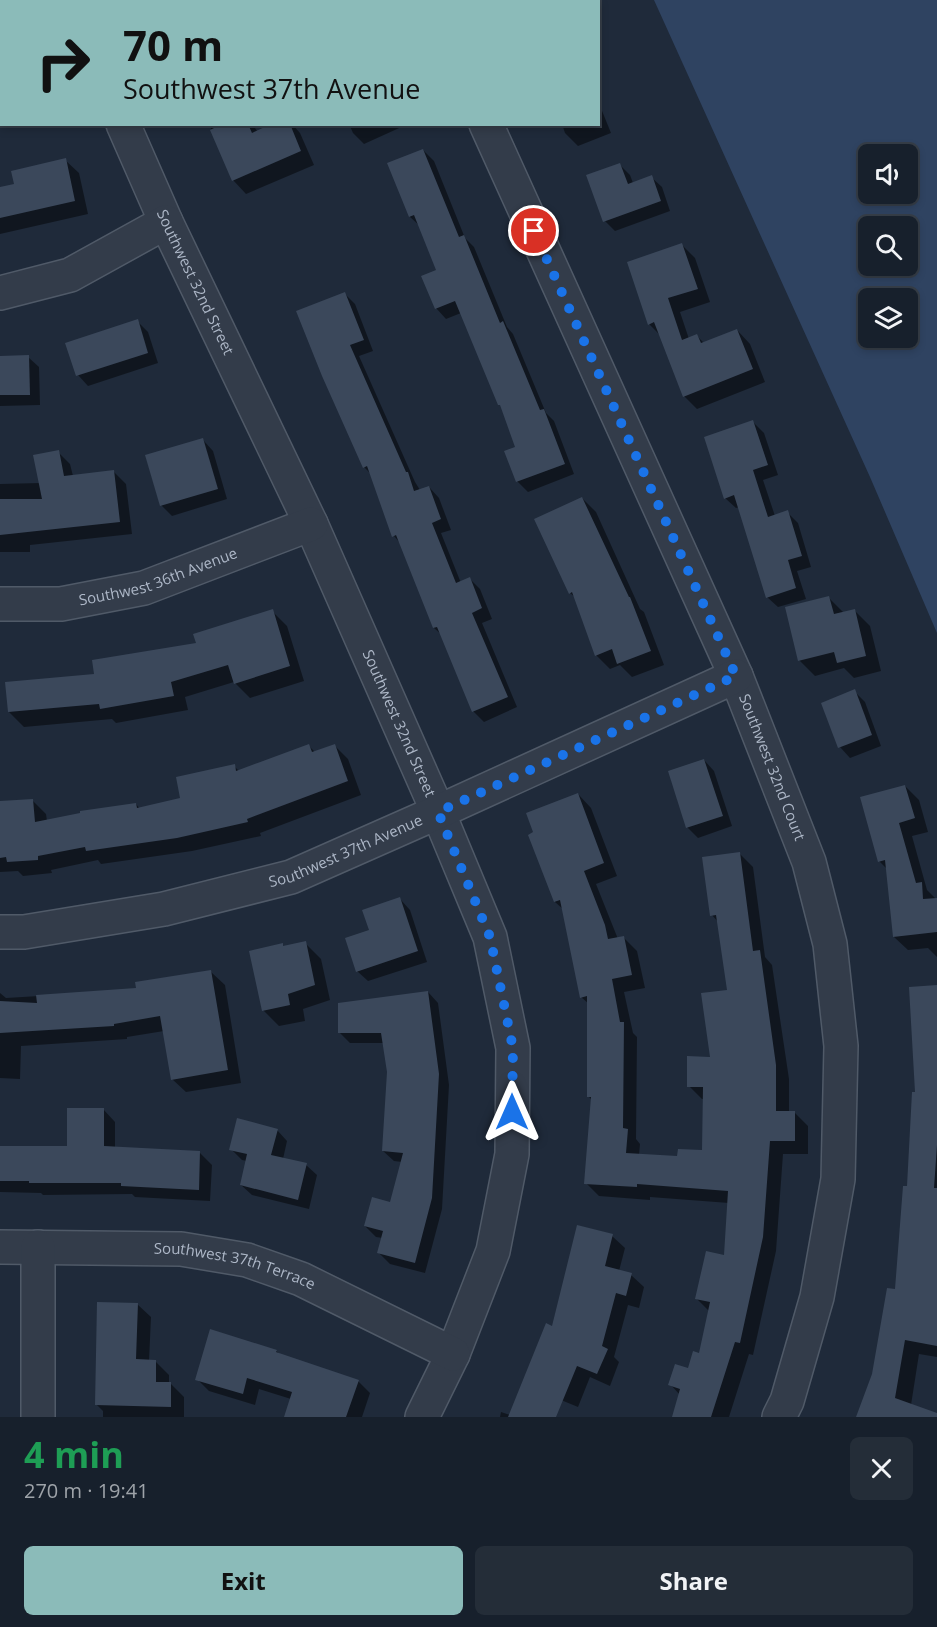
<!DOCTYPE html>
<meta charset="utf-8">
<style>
:root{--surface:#17202c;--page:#242d38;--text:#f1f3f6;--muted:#9ea3a9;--line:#363e48;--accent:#8bbbb9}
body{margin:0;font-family:"Open Sans",sans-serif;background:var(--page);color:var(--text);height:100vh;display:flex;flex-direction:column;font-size:22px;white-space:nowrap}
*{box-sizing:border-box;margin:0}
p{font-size:20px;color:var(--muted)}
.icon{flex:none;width:33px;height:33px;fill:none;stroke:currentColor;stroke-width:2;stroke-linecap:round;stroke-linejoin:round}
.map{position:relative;height:1417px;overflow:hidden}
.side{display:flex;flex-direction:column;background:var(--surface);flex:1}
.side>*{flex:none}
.top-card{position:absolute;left:0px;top:0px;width:600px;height:126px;box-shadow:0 3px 9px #0003,0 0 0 2px var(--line);background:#8bbbb9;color:#111;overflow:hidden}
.controls{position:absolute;left:858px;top:144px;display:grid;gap:12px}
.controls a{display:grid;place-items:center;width:60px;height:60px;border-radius:9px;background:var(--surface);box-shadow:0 3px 9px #0003,0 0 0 2px var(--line);font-size:30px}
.pin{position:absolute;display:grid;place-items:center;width:51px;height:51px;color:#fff;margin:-26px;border:3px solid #fff;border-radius:50%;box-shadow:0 2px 6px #0007}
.me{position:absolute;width:66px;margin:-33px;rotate:0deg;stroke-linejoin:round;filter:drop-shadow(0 0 4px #0008)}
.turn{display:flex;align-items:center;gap:21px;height:126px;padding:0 24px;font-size:27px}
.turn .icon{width:78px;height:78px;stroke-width:2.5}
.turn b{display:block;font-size:42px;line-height:51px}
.round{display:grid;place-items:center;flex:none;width:63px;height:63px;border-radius:9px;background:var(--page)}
.summary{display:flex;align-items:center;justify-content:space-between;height:102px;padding:0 24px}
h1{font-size:36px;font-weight:700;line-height:45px;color:#1e9e55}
.primary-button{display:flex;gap:12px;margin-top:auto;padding:12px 24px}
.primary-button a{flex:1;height:69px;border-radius:9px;background:var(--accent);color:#111;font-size:24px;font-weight:700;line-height:69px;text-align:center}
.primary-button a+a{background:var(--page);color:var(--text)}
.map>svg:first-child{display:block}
</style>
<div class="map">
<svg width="937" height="1417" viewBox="0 0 937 1417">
<rect width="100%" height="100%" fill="#1f2a3a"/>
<path fill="#2f4361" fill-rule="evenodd" d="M654 0H937V633L870 477ZM868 154H908V194H868ZM868 226H908V266H868ZM868 298H908V338H868Z"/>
<g fill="#0007">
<path d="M150 0H196L193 2H150Z"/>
<path d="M318 0H361L362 2H318Z"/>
<path d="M511 0H567L568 2H511Z"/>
<path d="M2 27V92H0V28Z"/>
<path d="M598 101 611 133 578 146 565 133 562 124H598Z"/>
<path d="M209 124H252L258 132 275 124H292L300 133 314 165 246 194 233 180Z"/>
<path d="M349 124H408L364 144 353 133Z"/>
<path d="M423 150 434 161 465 238 474 247 507 327 513 334 546 413 554 421 574 474 528 492 517 481V448L503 408 461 313 446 319 436 308 438 271 420 226 410 217 389 164Z"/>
<path d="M65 160 79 173 88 214 0 234V188L15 185Z"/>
<path d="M620 165 630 175 633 183 651 177 662 187 670 211 615 231 605 221Z"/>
<path d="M681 244 695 258 710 302 680 312 689 339 697 336 704 343 737 330 750 344 765 382 697 409 684 396 661 336 649 324Z"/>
<path d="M345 294 355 304 373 351 359 356 415 482 420 490 429 487 439 498 451 530 441 533 461 583 470 579 480 589 492 619 482 623 517 707 484 722 473 711 442 635 434 628 401 544 394 536 371 474 364 467 323 376Z"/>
<path d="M137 321 148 332 158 363 88 386 78 375Z"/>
<path d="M0 357H28L39 367 40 405 0 406Z"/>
<path d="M753 422 764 433 778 475 763 480 775 516 787 512 798 523 811 567 797 571 806 599 778 607 767 597 739 507 736 508 725 498Z"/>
<path d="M203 440 213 451 227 499 172 516 161 505Z"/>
<path d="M58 452 70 464 73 476 114 472 126 484 132 534 30 545V552H0V484L40 483Z"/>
<path d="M582 498 596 512 640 609 644 612 664 665 632 677 620 665 610 669 596 655 576 598 570 593Z"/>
<path d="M829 598 844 613 854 610 870 626 881 671 854 678 844 668 815 676 799 660Z"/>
<path d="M272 611 287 626 304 681 250 698 234 682 185 697 188 710 116 723 112 719 24 727 9 712 96 676 198 644Z"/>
<path d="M854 691 865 702 881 746 850 758 840 747Z"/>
<path d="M334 745 348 759 361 795 260 833 261 836 192 851 101 864 98 860 51 870 52 873 23 876 18 871 0 872V803L32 800 46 814 47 821 136 804 140 809 182 799 234 766 240 772 309 746 315 752Z"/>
<path d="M704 760 714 771 732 826 698 838 687 827Z"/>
<path d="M905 786 919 800 928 832 912 836 927 890 935 898V900L937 899V957L928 948 908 950 894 937 887 869 879 861Z"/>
<path d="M578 794 591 808 617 876 596 884 618 939 624 938 637 951 645 988 624 992 633 1033 637 1037 636 1139 640 1144 639 1155 678 1158 704 1152V1099H702L689 1086 711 1058 729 991 718 922 712 915 740 854 753 867 765 957 772 965 789 1079V1113H795L808 1126V1154H783L776 1251 753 1355 749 1354 729 1417H673L680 1395 670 1384 689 1370 701 1355 710 1312 697 1299 725 1257 729 1203 650 1197V1200L599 1196 586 1183 592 1100 588 1096 589 1004 581 997 564 910 555 902Z"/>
<path d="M400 899 410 910 427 962 368 981 357 971 371 931Z"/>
<path d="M305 943 321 959 330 1000 303 1009 305 1021 279 1026 263 1010 282 945 285 948Z"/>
<path d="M211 972 225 985 241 1083 186 1092 172 1079 164 1031 127 1037V1039L21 1046 20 1079 0 1078V993L6 998 137 990Z"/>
<path d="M937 987V1357L919 1354 911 1405 923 1417H858L873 1374 897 1291 909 1188 917 1093Z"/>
<path d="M428 992 438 1003 449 1085 442 1209 425 1273 390 1264 379 1253 383 1238 376 1237 365 1226 391 1204 402 1162 394 1161 383 1151 388 1072 384 1043H350L340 1033Z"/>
<path d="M103 1109 115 1122V1148L200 1153 212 1165 210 1201 135 1197 132 1194 43 1195 41 1193 0 1192V1148H69Z"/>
<path d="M277 1130 287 1141 283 1159 306 1165 317 1175 309 1209 252 1195 241 1185 247 1161 242 1160 231 1149Z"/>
<path d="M612 1236 625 1248 619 1271 631 1275 644 1287 639 1308 628 1305 614 1357 619 1362 610 1386 590 1377 578 1407 561 1400 555 1417H500L501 1412 510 1415 553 1328Z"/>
<path d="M137 1304 151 1317 149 1361 156 1362 169 1375V1384H171L184 1397V1417H103V1411L96 1404Z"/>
<path d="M276 1351 281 1355 358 1381 370 1393 362 1417H286L291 1399 259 1389 255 1405 209 1391 197 1379Z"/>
</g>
<g fill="#3b485b">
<path d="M222 124H248L252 133 271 124H290L301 151 232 181 210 130Z"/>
<path d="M423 149 459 237 464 235 500 323 503 321 540 410 544 409 565 464 516 482 504 451 515 447 500 405H498L455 301 435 309 421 276 436 270 414 215 409 217 387 163Z"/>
<path d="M66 158 75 201 0 218V187L14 184 11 171Z"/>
<path d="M620 163 628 184 652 175 661 201 603 222 586 175Z"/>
<path d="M682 243 698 289 668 298 682 340 697 334 701 343 737 329 753 369 683 397 654 322 648 325 627 262Z"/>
<path d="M345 292 364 340 350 345 406 472H408L414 491 429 486 441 519 432 523 456 583 470 577 482 608 472 613 508 697 472 712 437 627 433 628 396 535 392 537 367 466 363 468 322 376 296 311Z"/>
<path d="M138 319 148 353 76 376 65 343Z"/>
<path d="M29 355 30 395H0V356Z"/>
<path d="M753 420 768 465 753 470 768 517 788 510 802 556 788 560 796 588 766 598 734 495 724 499 704 437Z"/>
<path d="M203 438 218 489 160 506 145 455Z"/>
<path d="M59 450 64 476 114 470 120 522 0 535V499H42L33 455Z"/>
<path d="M582 497 629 597H630L651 651 617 664 612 649 595 656 572 592 569 594 534 519Z"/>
<path d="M829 596 834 614 855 609 866 656 837 663 834 652 798 661 785 607Z"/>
<path d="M273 609 290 666 234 684 228 665 171 682 174 696 100 709 99 704 8 712 5 682 94 674 92 660 196 643 193 634Z"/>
<path d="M855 689 872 735 838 748 821 703Z"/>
<path d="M309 744 312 752 335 744 348 781 247 819 248 822 177 838 86 851 85 847 38 856V860L7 862 6 857 0 858V801L33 799 35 822 80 813V811L136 803 137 808 180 798 176 777 235 764 236 771Z"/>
<path d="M704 759 723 816 686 828 668 771Z"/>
<path d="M905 785 915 818 899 823 916 883 922 882 923 899 937 898V932L893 937 885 860 878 862 860 797Z"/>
<path d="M578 793 604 863 584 871 605 925 608 939 624 936 632 975 612 979 620 1022H624L623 1128 628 1129 626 1153 677 1156 678 1149 702 1150 703 1087H687V1056L710 1057 701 993 727 990 716 915 710 916 702 857 740 852 753 951 760 950 776 1065V1111H795V1141H770L763 1237 740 1343 735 1342 711 1417H672L680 1389 668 1385 675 1364 688 1368 693 1351 699 1353 710 1302 695 1299 706 1251 724 1255 728 1191 637 1184V1187L584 1184 591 1097H587V996L580 998 560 900 554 902 528 835 533 832 526 813Z"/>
<path d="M400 897 418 951 356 972 345 938 369 930 362 910Z"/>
<path d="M306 941 315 985 288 994 290 1005 262 1011 249 951 283 943V946Z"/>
<path d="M211 970 228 1070 171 1080 160 1016 114 1024V1026L0 1033V1001L37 1003 36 995 136 988 135 982Z"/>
<path d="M937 985V1145L934 1188H937V1346L905 1340 895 1398 937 1413V1417H856L872 1374 887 1288 895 1289 903 1186H907L912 1092H915L909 987Z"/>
<path d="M428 991 439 1074 432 1198 415 1263 377 1253 383 1231 364 1226 372 1197 390 1202 403 1153 382 1151 387 1072 381 1033H338V1003Z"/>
<path d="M67 1108H104V1146L200 1151 199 1190 121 1186V1183H29V1181H0V1146H67Z"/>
<path d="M237 1118 278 1129 271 1155 307 1163 298 1200 240 1185 247 1154 229 1150Z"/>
<path d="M577 1225 613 1234 605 1266 632 1273 626 1296 616 1293 602 1346 608 1349 597 1374 577 1366 556 1417H508L546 1323 552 1326Z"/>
<path d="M97 1302 138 1303 136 1359 156 1360V1382H171V1407L95 1405Z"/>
<path d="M210 1329 277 1350 276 1352 359 1380 346 1417H284L292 1392 247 1378 243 1394 195 1380Z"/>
</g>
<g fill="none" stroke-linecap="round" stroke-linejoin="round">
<g stroke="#505a68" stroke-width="36">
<g id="minor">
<path d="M69 0V2"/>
<path d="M429 0 430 2"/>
<path id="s1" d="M123 124 166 222 311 524 438 812 490 937 513 1048 512 1154 493 1251 453 1354 422 1417"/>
<path id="s2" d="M486 124 736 676 809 862 830 944 841 1046 838 1179 817 1297 787 1401 779 1417"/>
<path d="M0 293 70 275 166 222"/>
<path id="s3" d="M0 604H61L144 588 311 524"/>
<path id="s4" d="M0 932H24L164 909 291 877 438 812 736 676"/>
<path id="s5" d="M0 1247 181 1249 247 1260 301 1279 453 1354"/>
<path d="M38 1417V1247"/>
</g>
</g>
<use href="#minor" stroke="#333c4a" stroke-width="33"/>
</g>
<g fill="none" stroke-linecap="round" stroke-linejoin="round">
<path stroke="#1a73e8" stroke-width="10" stroke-dasharray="0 18" d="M512 1112 513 1048 490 937 438 812 736 676 534 231"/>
</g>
<g text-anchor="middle" stroke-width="5" stroke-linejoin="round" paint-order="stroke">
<g font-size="15" fill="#adb7c7" stroke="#18212f">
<text dy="5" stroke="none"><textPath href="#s1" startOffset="174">Southwest 32nd Street</textPath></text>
<text dy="5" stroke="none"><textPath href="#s3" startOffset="162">Southwest 36th Avenue</textPath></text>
<text dy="5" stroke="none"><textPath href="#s1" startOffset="660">Southwest 32nd Street</textPath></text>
<text dy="5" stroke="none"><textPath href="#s2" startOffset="704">Southwest 32nd Court</textPath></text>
<text dy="5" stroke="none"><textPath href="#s4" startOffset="357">Southwest 37th Avenue</textPath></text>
<text dy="5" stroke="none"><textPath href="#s5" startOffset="237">Southwest 37th Terrace</textPath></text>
</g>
</g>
</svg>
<div class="controls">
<a><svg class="icon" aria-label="sound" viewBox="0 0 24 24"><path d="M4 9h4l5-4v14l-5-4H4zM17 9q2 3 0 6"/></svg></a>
<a><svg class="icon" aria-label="search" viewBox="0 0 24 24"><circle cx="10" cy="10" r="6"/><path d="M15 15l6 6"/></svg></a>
<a><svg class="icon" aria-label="layers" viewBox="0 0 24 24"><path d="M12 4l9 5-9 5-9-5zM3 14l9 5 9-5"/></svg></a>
</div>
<div class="pin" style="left:534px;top:231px;background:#d93025"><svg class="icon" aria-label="arrive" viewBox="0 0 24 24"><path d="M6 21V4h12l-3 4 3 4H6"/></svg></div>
<svg class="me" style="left:512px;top:1112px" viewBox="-20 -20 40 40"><path d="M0-17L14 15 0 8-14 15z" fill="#1a73e8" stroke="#fff" stroke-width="4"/></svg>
<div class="top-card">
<div class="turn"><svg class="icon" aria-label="right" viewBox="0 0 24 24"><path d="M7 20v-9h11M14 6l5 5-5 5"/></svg><div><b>70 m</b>Southwest 37th Avenue</div></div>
</div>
</div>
<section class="side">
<div class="summary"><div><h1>4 min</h1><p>270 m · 19:41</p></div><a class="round"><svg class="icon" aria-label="close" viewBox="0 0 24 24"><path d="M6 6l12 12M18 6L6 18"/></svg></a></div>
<div class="primary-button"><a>Exit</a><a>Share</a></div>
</section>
